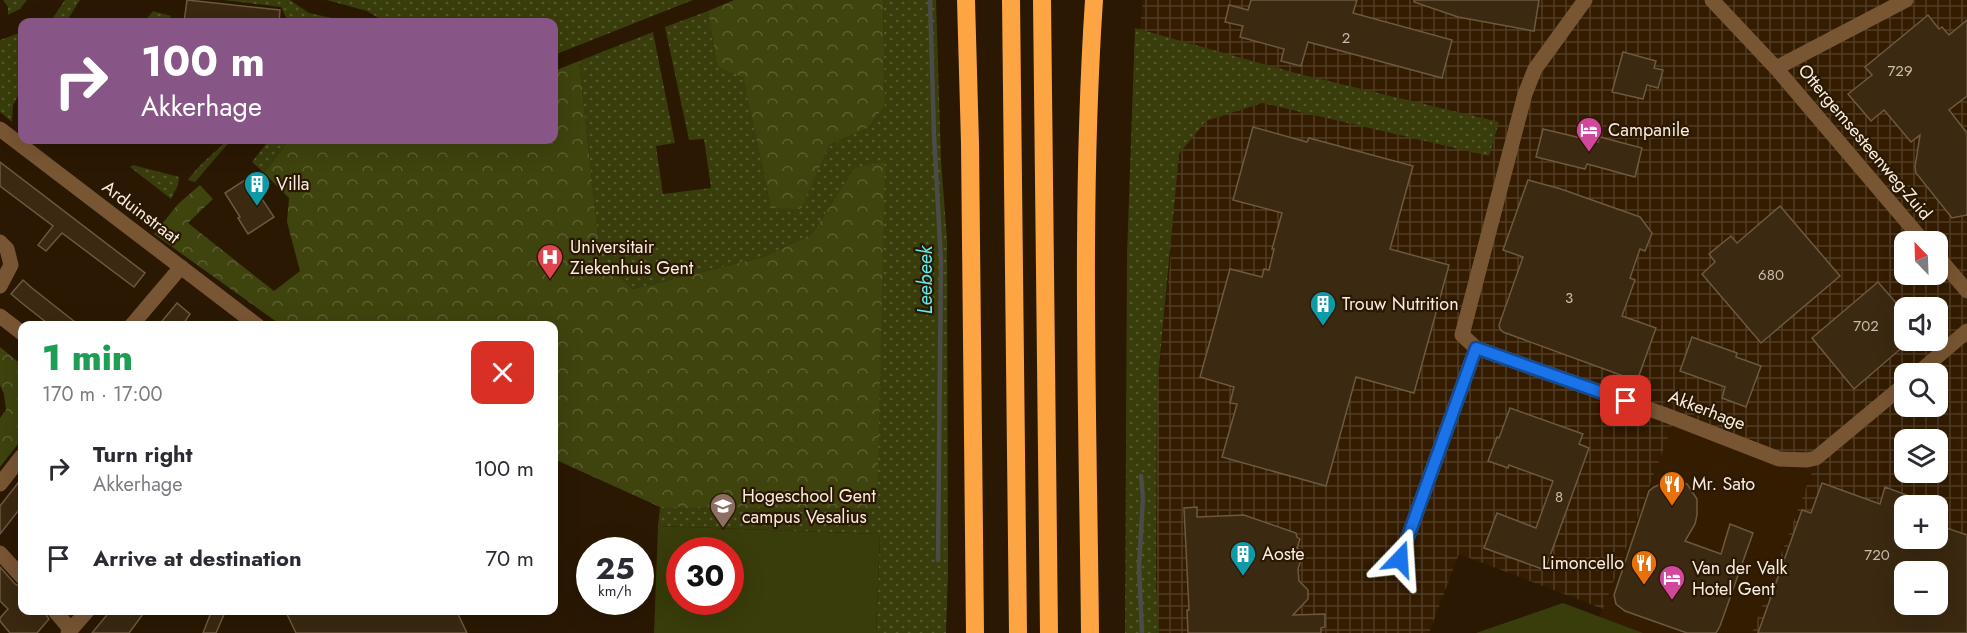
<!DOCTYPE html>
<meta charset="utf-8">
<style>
:root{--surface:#fff;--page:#f7f7f7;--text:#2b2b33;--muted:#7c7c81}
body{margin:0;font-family:Jost,sans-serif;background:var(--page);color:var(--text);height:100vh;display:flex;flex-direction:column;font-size:22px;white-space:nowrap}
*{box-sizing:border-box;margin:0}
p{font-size:20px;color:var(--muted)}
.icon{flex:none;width:33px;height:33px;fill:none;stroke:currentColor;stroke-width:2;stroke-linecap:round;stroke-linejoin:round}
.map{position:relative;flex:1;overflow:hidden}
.drawer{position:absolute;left:18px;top:321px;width:540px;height:294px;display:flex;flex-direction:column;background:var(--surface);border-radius:12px;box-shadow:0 6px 24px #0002}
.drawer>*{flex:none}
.top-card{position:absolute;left:18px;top:18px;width:540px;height:126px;border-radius:12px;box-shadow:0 6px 24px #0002;background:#875586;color:#fff;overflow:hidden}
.needle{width:39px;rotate:337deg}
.controls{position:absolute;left:1894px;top:231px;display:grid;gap:12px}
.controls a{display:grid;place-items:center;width:54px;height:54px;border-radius:12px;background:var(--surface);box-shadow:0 6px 24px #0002;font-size:30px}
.speed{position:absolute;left:576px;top:537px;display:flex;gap:12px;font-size:30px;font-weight:700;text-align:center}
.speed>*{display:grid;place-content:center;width:78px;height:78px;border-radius:50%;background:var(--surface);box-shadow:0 6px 24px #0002;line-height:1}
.speed small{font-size:15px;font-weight:400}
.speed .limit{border:9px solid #d22;background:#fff;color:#111}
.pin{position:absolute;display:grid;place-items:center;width:51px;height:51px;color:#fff;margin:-26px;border-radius:12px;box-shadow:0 3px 9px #0006}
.me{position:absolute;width:66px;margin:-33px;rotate:20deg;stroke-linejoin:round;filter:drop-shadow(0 0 4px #0008)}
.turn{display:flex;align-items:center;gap:21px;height:126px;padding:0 24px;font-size:27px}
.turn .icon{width:78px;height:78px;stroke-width:2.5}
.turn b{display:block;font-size:42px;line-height:51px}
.round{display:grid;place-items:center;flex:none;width:63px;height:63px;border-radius:12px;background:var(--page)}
.headline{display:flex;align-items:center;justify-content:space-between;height:102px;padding:0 24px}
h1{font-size:36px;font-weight:800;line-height:45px;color:#1e9e55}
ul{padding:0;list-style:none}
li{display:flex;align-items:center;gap:18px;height:90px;padding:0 24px}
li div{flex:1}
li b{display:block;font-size:22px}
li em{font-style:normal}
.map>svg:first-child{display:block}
</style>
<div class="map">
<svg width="1967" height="633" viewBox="0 0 1967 633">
<defs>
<pattern id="industrial-grid" width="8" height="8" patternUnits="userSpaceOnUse" patternTransform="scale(1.5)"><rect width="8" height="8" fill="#331c00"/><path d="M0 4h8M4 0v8" fill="none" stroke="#513d25"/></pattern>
<pattern id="green-dots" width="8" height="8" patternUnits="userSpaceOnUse" patternTransform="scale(1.5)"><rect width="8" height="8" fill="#393d0b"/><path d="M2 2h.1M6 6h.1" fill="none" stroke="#56592e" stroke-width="1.8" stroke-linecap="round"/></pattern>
<pattern id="forest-crowns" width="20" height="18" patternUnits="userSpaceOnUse" patternTransform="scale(1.5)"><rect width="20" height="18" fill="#3f430e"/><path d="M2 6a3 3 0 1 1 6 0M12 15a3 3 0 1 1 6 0" fill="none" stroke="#5c5e31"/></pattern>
</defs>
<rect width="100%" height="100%" fill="#2a1802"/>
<path fill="#331c00" d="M1673 424 1814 466 1752 633H1593Z"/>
<path fill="url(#industrial-grid)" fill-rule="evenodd" d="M1143 0H1967V633H1752L1814 466 1673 424 1603 609 1459 554 1429 633H1159L1156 584 1157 389 1171 252 1136 67ZM1905 242H1938V274H1905ZM1905 308H1938V340H1905ZM1905 374H1938V406H1905ZM1905 440H1938V472H1905ZM1905 506H1938V538H1905ZM1905 572H1938V604H1905Z"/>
<g fill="url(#green-dots)">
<path d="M3 0H27L20 9 8 15V7Z"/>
<path d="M65 0H80L66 22H50Z"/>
<path d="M224 0H290L309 13 350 22H288L281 7Z"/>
<path d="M327 0H693L554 55V22H385L367 11Z"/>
<path d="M883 0H936L941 160 947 239 948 575 946 633H876L880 534 658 526 660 507H877L854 168 812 234 763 257 633 289 601 264 579 61 653 32 675 143 656 146 663 194 711 188 704 139 689 140 665 27 708 11 717 67 743 76 771 208 829 145 868 128 885 105Z"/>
<path d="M153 11 171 16 167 22H144Z"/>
<path d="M1135 28 1299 74 1499 122 1489 156 1262 103 1206 121 1179 154 1157 389 1156 584 1159 633H1125L1127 254Z"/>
<path d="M22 32V89L13 105 12 122 0 112V40Z"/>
<path d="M227 140H231L195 182 188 180C199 164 214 154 227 140Z"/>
<path d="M269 140H289L264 173 252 162Z"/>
<path d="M133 165 179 177 178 185 171 199 130 167Z"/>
</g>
<g fill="url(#forest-crowns)">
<path d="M734 0H883L885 105 868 128 829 145 801 209 771 208 743 77 717 67 708 11Z"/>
<path d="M579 61 601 263 633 289 763 257 812 234 854 168 885 162 877 508 660 507 554 459V326L281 325 154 234 178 204 200 185 213 199 188 223 274 291 300 271 287 222 289 198 264 173 289 140H554V71Z"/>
<path d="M0 347 22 365V439L0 467V418L6 410 4 394 0 385Z"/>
</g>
<g fill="#393d0b" fill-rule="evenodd">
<path d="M658 526 880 534 876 633H654ZM680 550H730V602H680Z"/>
<path d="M1563 603 1643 633H1476Z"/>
</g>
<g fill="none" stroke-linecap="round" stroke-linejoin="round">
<g stroke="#4b4b48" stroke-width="4.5">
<path d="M930 0 934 135 941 261 938 560"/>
<path d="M1141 476 1143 498 1139 567 1142 633"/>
</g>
</g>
<g fill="#3b2911" stroke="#6d5940" stroke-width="1.5" fill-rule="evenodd">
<path d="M187 0 280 10 279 22H184Z"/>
<path d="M1251 0H1357L1353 13 1452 40 1442 78 1308 42 1301 66 1281 61 1284 49 1240 37 1243 26 1225 22 1229 5 1248 10Z"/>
<path d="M1414 0H1539L1534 31 1458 17 1414 2Z"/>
<path d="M1928 15 1939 29 1942 27 1949 35 1967 20V96L1949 110 1967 133V215L1952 218 1916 173 1915 167 1920 135 1911 142 1884 110 1871 121 1848 94 1872 75 1865 67Z"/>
<path d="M1623 52 1656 61 1654 68 1663 70 1658 88 1647 85 1643 99 1612 92Z"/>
<path d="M1253 127 1307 142 1309 138 1413 166 1390 249 1449 265 1414 393 1356 377 1326 486 1222 457 1237 404 1230 403 1234 387 1200 377 1230 269 1262 277 1264 269 1269 270 1274 249H1272L1282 213 1233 200Z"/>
<path d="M1543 129 1598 142 1600 137 1642 148 1635 177 1587 164 1585 169 1536 157Z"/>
<path d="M0 162 145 273 134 287 62 233 46 251 38 245 53 226 0 186Z"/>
<path d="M248 178 274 217 248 234 238 218 240 217 225 193Z"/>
<path d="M1528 180 1561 189 1640 217 1652 233 1645 251 1640 249 1630 278 1635 280 1622 316 1656 328 1637 381 1503 332 1500 329 1499 325 1523 257 1503 250Z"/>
<path d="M1780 206 1840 276 1761 343 1702 274 1715 262 1709 254 1731 236 1737 243Z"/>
<path d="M23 280 32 288 80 326H51L23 304 11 294Z"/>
<path d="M1878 282 1905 313V345L1854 389 1812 338Z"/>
<path d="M177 303 190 314 182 326H158Z"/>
<path d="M1692 337 1737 353 1736 357 1761 366 1746 407 1722 398 1725 387 1680 371Z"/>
<path d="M1510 408 1583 434 1579 444 1589 448 1545 570 1484 548 1497 513 1536 528 1553 481 1509 465 1508 468 1488 461 1497 437 1499 438Z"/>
<path d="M22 478V506L0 534V506Z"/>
<path d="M1672 480 1687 484 1697 499V515L1695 524 1685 541 1721 554 1730 524 1753 533 1720 626 1716 633H1687L1625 611 1616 604 1614 595 1649 491 1654 487Z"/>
<path d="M1822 483 1880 504 1885 487 1931 504V506H1905V538H1938V525L1967 535V633H1758L1802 510 1811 513ZM1905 572H1938V604H1905Z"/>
<path d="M1197 507V517L1244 515 1296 533 1297 537 1300 539 1297 548 1301 550 1298 558 1301 560 1298 569 1299 581 1308 590V599L1293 615 1325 614V627L1321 628V633H1188L1187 610H1189L1184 508Z"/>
<path d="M0 567 15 584 22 587V610H43L49 619 37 633H10L0 621V618L8 609 0 601Z"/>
<path d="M111 610H146L129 633H92Z"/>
<path d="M212 610 225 612 216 633H203Z"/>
<path d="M285 610H456L467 633H296Z"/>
</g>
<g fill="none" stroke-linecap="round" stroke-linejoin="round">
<g stroke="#795633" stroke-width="15">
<path d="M1585 0 1535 69 1525 94 1462 335 1476 348 1663 414 1779 459 1807 460 1816 458 1905 384"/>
<path d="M1712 0 1776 68 1924 242"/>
<path d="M1776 68 1906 0"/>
<path d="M0 129 258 326"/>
<path d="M0 242 7 249 11 265 0 286"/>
<path d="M1938 257 1967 291"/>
<path d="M0 316 22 333"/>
<path d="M131 326 181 267"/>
<path d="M1917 374 1967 331"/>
<path d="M0 484 22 456"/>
<path d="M0 553 22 577"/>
<path d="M1400 559 1476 348"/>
<path d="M54 610 71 630"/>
<path d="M68 633 88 610"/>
</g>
<g stroke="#fca542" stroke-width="18">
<path d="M966 0 970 143 975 633"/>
<path d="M1011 0 1018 633"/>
<path d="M1042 0 1049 633"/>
<path d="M1090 633C1088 422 1080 210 1094 0"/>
</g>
</g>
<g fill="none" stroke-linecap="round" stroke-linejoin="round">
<g stroke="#114b97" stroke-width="15">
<path id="route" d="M1400 559 1476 348 1626 401"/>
</g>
<use href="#route" stroke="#1a73e8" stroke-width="10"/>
</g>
<defs>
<g id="hotel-pin" transform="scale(1.35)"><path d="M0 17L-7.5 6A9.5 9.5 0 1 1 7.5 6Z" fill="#d1479c" stroke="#2a1802"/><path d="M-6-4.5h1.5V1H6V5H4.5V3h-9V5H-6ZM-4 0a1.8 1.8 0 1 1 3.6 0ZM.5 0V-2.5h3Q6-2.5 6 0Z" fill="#fff"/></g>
<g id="building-pin" transform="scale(1.35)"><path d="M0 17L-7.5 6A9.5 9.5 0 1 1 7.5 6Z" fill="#0f9aa8" stroke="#2a1802"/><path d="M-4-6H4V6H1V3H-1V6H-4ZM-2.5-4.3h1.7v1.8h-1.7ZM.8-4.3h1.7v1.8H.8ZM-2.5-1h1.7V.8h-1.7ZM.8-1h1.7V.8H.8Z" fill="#fff"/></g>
<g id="hospital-pin" transform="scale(1.35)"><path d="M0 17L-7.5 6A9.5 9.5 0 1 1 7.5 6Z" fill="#e0444e" stroke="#2a1802"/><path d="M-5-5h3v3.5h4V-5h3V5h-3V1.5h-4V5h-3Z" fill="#fff"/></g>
<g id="restaurant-pin" transform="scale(1.35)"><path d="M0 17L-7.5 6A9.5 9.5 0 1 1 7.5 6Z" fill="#e8710a" stroke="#2a1802"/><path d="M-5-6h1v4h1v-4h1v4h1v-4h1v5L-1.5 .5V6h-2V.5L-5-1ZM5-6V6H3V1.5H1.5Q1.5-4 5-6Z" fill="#fff"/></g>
<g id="university-pin" transform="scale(1.35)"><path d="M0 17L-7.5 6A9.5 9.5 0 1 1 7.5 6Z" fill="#8d6e63" stroke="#2a1802"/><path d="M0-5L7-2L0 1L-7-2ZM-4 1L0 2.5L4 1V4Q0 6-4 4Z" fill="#fff"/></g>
</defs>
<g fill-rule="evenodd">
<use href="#hotel-pin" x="1589" y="130"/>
<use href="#building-pin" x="257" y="184"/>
<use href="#hospital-pin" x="550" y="257"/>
<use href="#building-pin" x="1323" y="304"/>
<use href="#restaurant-pin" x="1672" y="484"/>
<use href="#university-pin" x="723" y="506"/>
<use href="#building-pin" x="1243" y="554"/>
<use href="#restaurant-pin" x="1644" y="563"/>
<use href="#hotel-pin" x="1672" y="578"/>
</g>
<g text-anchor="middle" stroke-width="4.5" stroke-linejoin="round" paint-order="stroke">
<g font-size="15" fill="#cabbac">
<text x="1346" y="43">2</text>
<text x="1900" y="76">729</text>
<text x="1771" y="280">680</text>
<text x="1569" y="303">3</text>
<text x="1866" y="331">702</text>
<text x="1559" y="502">8</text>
<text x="1877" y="560">720</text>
</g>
<g font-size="18" fill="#f9ecdf" stroke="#2a1802" text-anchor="start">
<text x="1608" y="136">Campanile</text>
<text x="276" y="190">Villa</text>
<text x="570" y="253">Universitair<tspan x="570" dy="21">Ziekenhuis Gent</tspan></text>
<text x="1342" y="310">Trouw Nutrition</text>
<text x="1692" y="490">Mr. Sato</text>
<text x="742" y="502">Hogeschool Gent<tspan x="742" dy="21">campus Vesalius</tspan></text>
<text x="1262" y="560">Aoste</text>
<text x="1624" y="569" text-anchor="end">Limoncello</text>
<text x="1692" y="574">Van der Valk<tspan x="1692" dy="21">Hotel Gent</tspan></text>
</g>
<g font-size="18" fill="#f9ecdf" stroke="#2a1802">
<text transform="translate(1865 142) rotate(50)" y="6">Ottergemsesteenweg-Zuid</text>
<text transform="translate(141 212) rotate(37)" y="6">Arduinstraat</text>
<text transform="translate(1707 410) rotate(21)" y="6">Akkerhage</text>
</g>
<g font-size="20" font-style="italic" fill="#5fecee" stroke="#2a1802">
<text transform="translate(925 280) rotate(-90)" y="7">Leebeek</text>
</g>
</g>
</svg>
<div class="controls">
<a><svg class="needle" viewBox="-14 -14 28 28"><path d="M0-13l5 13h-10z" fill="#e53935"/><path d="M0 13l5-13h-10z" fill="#7c7c81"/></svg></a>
<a><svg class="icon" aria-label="sound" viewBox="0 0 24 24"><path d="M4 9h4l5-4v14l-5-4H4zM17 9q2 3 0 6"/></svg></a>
<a><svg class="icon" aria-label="search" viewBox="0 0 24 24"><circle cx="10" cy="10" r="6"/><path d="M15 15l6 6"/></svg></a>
<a><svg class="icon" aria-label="layers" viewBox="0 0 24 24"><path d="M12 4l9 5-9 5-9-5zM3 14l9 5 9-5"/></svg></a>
<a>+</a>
<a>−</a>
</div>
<div class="speed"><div>25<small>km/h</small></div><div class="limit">30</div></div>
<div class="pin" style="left:1626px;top:401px;background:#d93025"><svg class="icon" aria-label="arrive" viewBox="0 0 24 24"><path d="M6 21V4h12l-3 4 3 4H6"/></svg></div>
<svg class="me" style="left:1400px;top:559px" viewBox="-20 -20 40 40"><path d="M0-17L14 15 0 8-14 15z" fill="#1a73e8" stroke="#fff" stroke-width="4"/></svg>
<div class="top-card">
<div class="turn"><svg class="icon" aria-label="right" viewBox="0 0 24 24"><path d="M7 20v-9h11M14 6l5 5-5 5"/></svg><div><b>100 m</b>Akkerhage</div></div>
</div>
<section class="drawer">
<div class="headline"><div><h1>1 min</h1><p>170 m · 17:00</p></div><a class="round" style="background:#d93025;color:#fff"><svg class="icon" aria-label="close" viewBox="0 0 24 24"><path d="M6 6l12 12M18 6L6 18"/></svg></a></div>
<ul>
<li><svg class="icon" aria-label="right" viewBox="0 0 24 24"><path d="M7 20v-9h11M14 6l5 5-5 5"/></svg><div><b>Turn right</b><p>Akkerhage</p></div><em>100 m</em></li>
<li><svg class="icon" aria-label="arrive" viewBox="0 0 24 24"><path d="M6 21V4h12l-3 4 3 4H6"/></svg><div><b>Arrive at destination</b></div><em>70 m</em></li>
</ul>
</section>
</div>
